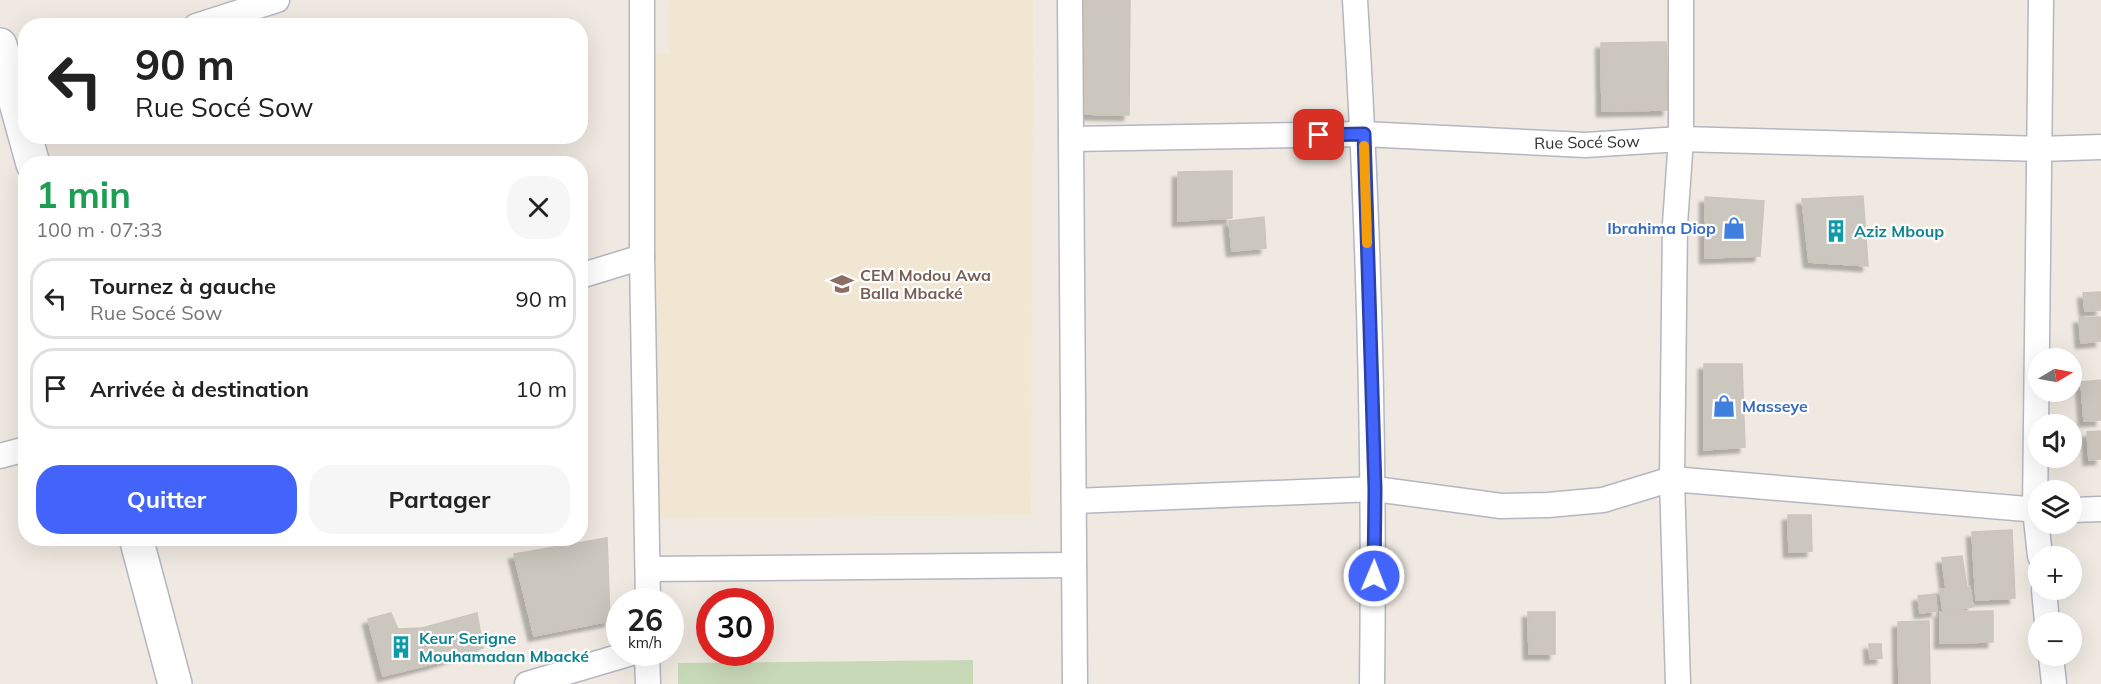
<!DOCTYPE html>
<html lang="fr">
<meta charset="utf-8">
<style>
:root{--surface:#fff;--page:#f6f6f6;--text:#222;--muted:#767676;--line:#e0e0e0;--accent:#4264fb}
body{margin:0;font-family:Mulish,sans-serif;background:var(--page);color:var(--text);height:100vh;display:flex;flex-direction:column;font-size:22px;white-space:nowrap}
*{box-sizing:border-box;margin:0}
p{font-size:20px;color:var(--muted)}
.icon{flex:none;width:33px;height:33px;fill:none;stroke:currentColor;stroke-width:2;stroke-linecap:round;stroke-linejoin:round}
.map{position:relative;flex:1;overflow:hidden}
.drawer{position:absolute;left:18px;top:156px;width:570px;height:390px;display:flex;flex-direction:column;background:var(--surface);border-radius:24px;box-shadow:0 6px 24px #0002}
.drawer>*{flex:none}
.guide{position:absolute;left:18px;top:18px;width:570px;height:126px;border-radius:24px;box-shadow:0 6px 24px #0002;background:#fff;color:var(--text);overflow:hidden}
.needle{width:39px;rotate:80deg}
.buttons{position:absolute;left:2028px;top:348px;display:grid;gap:12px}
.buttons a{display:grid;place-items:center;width:54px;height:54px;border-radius:50%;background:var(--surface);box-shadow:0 6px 24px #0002;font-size:30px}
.speed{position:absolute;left:606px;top:588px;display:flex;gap:12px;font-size:30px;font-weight:700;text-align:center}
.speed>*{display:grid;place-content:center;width:78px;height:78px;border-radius:50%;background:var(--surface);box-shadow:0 6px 24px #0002;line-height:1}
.speed small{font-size:15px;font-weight:400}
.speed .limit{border:9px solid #d22;background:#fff;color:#111}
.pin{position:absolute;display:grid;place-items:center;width:51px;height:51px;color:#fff;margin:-26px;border-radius:12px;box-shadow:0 3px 9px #0006}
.me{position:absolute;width:66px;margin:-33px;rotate:1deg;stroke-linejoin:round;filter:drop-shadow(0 0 4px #0008)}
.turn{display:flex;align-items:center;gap:21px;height:126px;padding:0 18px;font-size:27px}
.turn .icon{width:78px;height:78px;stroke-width:2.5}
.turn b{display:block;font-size:42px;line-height:51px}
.round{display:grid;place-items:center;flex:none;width:63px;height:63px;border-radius:24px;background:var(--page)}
.summary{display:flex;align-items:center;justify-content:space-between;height:102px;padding:0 18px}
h1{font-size:36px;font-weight:700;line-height:45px;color:#1e9e55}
.cta{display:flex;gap:12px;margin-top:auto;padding:12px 18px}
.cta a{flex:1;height:69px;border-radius:24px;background:var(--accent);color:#fff;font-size:24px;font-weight:700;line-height:69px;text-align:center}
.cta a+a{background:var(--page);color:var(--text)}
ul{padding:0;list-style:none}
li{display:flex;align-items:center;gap:18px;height:81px;margin:0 12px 9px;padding:0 6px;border:3px solid var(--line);border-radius:24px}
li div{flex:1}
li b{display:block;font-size:22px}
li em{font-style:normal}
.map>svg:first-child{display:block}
</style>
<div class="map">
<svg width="2101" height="684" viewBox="0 0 2101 684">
<defs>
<filter id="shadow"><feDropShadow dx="-5.5" dy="5.5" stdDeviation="1.5" flood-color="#0004"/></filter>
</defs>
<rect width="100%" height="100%" fill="#efe9e1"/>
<path fill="#f0e6d1" d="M669 0H1033L1031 515 657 518 647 54 670 53Z"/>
<path fill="#c8d9b8" d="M973 660V684H678V663Z"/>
<g fill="#cbc7bf" stroke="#cbc5ba" stroke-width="1.5" filter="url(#shadow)">
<path d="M1079 0H1130L1129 115 1078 114Z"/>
<path d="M1666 42 1668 110 1602 111 1601 43Z"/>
<path d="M1232 171V218L1178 221V172Z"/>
<path d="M1863 196 1868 266 1809 262 1802 199Z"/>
<path d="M1705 197 1764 201 1760 256 1705 258Z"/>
<path d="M1264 217 1266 248 1232 251 1229 221Z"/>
<path d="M2101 292V310L2085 311 2083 293Z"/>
<path d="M2101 317V341L2081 343 2079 318Z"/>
<path d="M1704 364H1742L1745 447 1704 450Z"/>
<path d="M2101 380V420L2084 421 2081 382Z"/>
<path d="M2101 431V459L2089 460 2087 432Z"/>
<path d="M1788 515H1811L1812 551 1789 552Z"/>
<path d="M2012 530 2015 598 1976 600 1972 532Z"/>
<path d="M607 538 610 621 534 636 514 554Z"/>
<path d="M1962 556 1967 588 1970 587 1973 607 1943 612 1940 589H1946L1942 558Z"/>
<path d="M1935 594 1937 611 1920 613 1918 596Z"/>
<path d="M1993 611V642L1940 643V612Z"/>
<path d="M1528 612H1555V654H1529Z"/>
<path d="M391 613 398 629 422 628 432 664 383 676 368 619Z"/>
<path d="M477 613 483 648 432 664 422 628Z"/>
<path d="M1929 621 1930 684H1899L1898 622Z"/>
<path d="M1869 644H1881L1882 658 1870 659Z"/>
</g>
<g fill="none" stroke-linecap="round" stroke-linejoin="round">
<g stroke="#b4b7c1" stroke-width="27">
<g id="minor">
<path d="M642 0V257L648 602"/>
<path d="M1070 0 1075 684"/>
<path d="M1355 0C1369 228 1375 456 1372 684"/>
<path d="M196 26 277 0"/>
<path d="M1072 139 1363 134 1585 145 1681 139 2039 149 2101 147"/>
<path d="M580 276 642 257"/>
<path d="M0 456 26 449"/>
<path d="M1074 501 1375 489 1501 506 1548 505 1603 500 1672 479 2038 510"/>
<path d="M2072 510 2101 509"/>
<path d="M2040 556 2035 510 2041 0"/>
<path d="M648 569 1074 565"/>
<path d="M2044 590 2047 622"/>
<path d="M647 652 648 684"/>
<path d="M2051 656 2054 684"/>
<path d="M527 684 635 652"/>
<path d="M1678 684 1672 479 1675 224 1681 139V0"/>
</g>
</g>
<g stroke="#b4b7c1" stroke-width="36">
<g id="secondary">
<path d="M0 45 33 164"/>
<path d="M136 538 175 684"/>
</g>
</g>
<use href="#minor" stroke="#fff" stroke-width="24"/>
<use href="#secondary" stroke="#fff" stroke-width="33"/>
</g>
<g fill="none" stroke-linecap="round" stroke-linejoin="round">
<g stroke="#2b41a3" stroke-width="15">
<path id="route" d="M1319 135 1364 134 1375 489 1374 576"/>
</g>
<use href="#route" stroke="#4264fb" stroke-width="10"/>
<path stroke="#f59e0b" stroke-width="10" d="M1364 146 1367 243"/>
</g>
<defs>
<g id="shop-bare" transform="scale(1.8)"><path d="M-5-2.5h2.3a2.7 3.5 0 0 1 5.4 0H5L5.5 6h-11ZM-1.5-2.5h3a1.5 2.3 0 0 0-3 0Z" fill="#3f7fe0" stroke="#fff" stroke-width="2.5" paint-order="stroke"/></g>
<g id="building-bare" transform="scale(1.8)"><path d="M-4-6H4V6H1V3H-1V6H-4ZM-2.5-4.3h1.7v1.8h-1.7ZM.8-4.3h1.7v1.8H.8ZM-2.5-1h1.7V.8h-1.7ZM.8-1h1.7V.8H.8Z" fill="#0f9aa8" stroke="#fff" stroke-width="2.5" paint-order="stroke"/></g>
<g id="school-bare" transform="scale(1.8)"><path d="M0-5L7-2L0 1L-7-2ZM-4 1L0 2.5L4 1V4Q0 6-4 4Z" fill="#8d6e63" stroke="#fff" stroke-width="2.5" paint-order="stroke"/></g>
</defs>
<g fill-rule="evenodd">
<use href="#shop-bare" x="1734" y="228"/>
<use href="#building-bare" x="1836" y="231"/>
<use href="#school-bare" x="842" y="284"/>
<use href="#shop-bare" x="1724" y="406"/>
<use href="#building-bare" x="401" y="647"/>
</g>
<g text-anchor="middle" stroke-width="4.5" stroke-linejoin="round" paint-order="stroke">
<g font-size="16" fill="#2e2e2e" stroke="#fff">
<text transform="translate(1587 142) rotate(-1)" y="6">Rue Socé Sow</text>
</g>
<g font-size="16" font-weight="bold" fill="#366cbe" stroke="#fff" text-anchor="end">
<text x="1716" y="234">Ibrahima Diop</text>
<text x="1742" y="412" text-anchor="start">Masseye</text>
</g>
<g font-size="16" font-weight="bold" fill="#0d838f" stroke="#fff" text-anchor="start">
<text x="1854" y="237">Aziz Mboup</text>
<text x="419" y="644">Keur Serigne<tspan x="419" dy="18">Mouhamadan Mbacké</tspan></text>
</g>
<g font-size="16" font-weight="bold" fill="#785e54" stroke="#fff" text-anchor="start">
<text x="860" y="281">CEM Modou Awa<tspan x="860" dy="18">Balla Mbacké</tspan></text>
</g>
</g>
</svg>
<div class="buttons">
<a><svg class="needle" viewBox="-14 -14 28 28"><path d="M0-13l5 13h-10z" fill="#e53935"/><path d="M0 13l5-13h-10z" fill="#767676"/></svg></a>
<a><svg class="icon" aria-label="sound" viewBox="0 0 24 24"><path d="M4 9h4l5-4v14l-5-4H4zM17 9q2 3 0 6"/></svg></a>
<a><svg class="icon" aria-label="layers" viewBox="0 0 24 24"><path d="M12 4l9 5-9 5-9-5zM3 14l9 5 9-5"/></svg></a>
<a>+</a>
<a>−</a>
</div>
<div class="speed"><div>26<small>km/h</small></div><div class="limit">30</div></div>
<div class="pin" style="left:1319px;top:135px;background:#d93025"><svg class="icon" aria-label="arrive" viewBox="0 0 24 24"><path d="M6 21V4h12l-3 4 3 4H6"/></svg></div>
<svg class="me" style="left:1374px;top:576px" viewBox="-20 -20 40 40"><circle r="17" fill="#4264fb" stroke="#fff" stroke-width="3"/><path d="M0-11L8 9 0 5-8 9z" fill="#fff"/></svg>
<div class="guide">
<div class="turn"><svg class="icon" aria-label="left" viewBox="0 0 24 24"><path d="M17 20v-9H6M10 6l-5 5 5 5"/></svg><div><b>90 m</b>Rue Socé Sow</div></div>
</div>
<section class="drawer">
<div class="summary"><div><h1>1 min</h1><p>100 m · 07:33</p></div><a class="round"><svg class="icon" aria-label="close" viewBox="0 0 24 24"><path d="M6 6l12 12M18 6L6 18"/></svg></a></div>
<ul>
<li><svg class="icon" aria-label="left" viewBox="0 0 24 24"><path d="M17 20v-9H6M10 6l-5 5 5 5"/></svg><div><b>Tournez à gauche</b><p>Rue Socé Sow</p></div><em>90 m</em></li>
<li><svg class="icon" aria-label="arrive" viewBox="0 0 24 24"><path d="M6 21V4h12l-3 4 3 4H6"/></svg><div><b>Arrivée à destination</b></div><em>10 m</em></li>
</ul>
<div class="cta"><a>Quitter</a><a>Partager</a></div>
</section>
</div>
